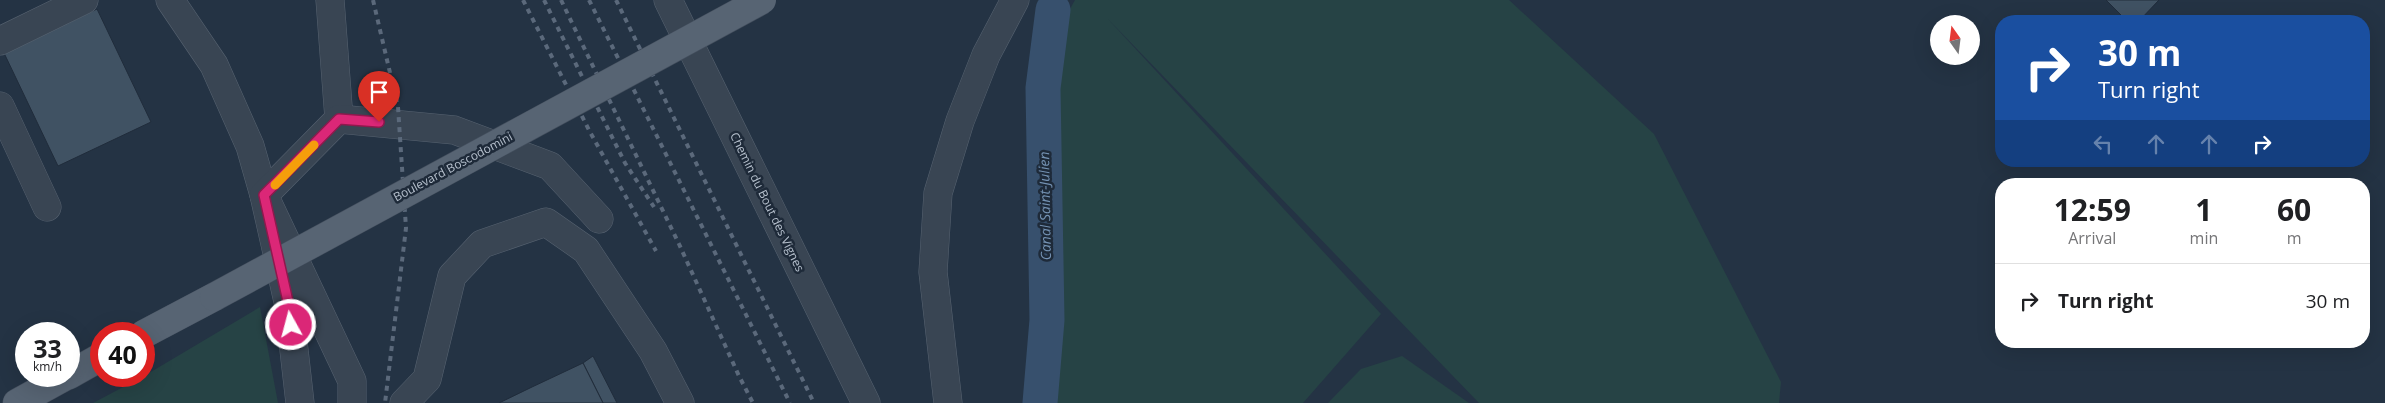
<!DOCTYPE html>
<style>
:root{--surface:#fff;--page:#f6f6f6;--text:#202124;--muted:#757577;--line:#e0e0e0}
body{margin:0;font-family:"Open Sans",sans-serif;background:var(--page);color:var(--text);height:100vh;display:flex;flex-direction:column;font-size:19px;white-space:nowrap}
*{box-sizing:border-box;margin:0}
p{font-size:16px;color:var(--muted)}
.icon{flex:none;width:28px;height:28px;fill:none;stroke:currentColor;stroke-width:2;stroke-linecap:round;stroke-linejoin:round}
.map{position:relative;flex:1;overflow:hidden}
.panel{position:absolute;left:1995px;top:178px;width:375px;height:170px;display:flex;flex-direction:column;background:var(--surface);border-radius:20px;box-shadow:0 5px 20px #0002}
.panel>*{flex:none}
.hud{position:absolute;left:1995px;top:15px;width:375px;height:152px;border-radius:20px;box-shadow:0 5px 20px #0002;background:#1a4fa0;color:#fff;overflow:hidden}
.needle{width:32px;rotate:346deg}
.tools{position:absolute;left:1930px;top:15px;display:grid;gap:10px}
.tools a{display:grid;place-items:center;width:50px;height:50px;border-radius:50%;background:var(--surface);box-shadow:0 5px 20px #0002;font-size:25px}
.speed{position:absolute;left:15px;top:322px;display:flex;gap:10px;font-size:25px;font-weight:700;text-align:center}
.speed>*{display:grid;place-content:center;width:65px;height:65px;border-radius:50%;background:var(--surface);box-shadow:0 5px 20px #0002;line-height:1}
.speed small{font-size:12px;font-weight:400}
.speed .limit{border:8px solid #d22;background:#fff;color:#111}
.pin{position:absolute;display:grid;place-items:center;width:42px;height:42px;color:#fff;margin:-51px -21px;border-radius:50% 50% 50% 0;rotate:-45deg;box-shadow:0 0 5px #0007}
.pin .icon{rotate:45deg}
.me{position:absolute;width:55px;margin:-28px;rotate:353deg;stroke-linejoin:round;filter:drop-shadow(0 0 4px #0008)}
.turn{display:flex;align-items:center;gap:18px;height:105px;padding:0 20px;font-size:22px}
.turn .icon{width:65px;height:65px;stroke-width:2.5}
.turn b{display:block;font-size:35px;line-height:42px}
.lanes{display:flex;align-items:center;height:48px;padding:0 20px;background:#0003;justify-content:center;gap:25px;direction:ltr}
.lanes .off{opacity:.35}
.eta{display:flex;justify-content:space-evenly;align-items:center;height:85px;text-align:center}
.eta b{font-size:30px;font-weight:700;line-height:35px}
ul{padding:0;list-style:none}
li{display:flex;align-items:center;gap:15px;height:75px;padding:0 20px;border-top:1px solid var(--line)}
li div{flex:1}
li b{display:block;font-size:19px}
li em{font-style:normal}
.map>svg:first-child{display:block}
</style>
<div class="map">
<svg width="2385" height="403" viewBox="0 0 2385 403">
<rect width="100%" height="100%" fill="#243344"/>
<g fill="#264345">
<path d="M1075 0H1509L1654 134 1781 382 1779 403H1479L1107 18 1381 314 1303 403H1050L1056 101 1065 18Z"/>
<path d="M260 307 278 403H93L144 376Z"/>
<path d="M1402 356 1469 403H1328L1361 369Z"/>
</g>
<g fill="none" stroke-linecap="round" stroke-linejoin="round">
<path stroke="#37506d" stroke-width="35" d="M1040 403 1047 320 1043 88 1053 10"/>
</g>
<g fill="#405263" stroke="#202c3b">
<path d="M2106 0H2159L2139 21H2127Z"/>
<path d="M97 9 151 122 58 166 4 53Z"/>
<path d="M593 356 617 403H603L583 363Z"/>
<path d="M583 363 603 403H499L532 387Z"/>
</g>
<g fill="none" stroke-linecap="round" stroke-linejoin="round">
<g stroke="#576371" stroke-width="29">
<g id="minor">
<path d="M170 0 214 65 250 146 264 195 289 306 300 403"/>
<path d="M330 0 339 119 264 195 352 381V403"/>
<path d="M668 0 866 403"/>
<path d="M0 41 84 0"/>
<path d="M0 106 47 207"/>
<path d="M339 119 454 130 550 166 599 219"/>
<path d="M404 403 427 379 452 276 482 244 546 222 586 250 653 351 680 403"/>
<path d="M948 403 933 272 938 193 960 121 986 55 1015 0"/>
</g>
</g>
<g stroke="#434e5d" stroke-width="29">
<g id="major">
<path d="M144 334 214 297"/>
<path d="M69 375 101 357"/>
<path d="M17 403 66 376"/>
</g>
</g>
<use href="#minor" stroke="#394553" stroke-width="28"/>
<use href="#major" stroke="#576473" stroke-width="28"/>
<g stroke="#5b697b" stroke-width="4" stroke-dasharray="5 5" stroke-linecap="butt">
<path d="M373 0 398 107 406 228 385 403"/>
<path d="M523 0 590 132 656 251"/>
<path d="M544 0 625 163 654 207"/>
<path d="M561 0 679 244 739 376 753 403"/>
<path d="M589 0 790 403"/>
<path d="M616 0 814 403"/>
</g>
<g stroke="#434e5d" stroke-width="29" stroke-linecap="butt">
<path id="major-bridge" d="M214 297 762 0"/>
</g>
<use href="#major-bridge" stroke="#576473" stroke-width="28"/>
</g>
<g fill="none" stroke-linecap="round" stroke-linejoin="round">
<g stroke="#8e194d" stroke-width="12">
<path id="route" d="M291 325 289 306 264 195 339 119 379 122"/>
</g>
<use href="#route" stroke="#db2777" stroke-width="9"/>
<path stroke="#f59e0b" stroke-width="9" d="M275 185 314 145"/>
</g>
<g text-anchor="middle" stroke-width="5" stroke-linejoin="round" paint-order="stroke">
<g font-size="12" fill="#b6c0cd" stroke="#1e2a39">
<text transform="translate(453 167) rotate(-28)" y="4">Boulevard Boscodomini</text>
<text transform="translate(767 202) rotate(64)" y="4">Chemin du Bout des Vignes</text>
</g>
<g font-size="14" font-style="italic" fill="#7492b3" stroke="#1e2a39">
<text transform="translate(1045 206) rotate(-91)" y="5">Canal Saint-Julien</text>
</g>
</g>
</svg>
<div class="tools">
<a><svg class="needle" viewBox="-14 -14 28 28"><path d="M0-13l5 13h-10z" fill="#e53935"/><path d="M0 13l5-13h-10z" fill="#757577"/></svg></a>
</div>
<div class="speed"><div>33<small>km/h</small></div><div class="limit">40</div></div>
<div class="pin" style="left:379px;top:122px;background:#d93025"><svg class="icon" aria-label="arrive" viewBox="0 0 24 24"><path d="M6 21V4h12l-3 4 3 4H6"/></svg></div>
<svg class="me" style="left:291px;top:325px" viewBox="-20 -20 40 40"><circle r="17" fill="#db2777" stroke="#fff" stroke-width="3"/><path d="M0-11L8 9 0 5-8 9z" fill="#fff"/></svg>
<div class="hud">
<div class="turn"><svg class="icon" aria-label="right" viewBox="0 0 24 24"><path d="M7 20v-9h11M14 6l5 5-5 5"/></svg><div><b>30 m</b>Turn right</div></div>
<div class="lanes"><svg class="icon off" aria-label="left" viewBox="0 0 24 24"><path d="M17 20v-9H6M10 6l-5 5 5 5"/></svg><svg class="icon off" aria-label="ahead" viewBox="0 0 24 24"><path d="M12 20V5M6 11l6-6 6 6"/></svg><svg class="icon off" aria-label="ahead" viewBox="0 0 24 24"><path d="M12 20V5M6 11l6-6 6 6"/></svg><svg class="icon" aria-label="right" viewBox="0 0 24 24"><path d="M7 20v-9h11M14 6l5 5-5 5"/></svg></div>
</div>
<section class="panel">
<div class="eta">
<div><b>12:59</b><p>Arrival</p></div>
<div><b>1</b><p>min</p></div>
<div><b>60</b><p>m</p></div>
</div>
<ul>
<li><svg class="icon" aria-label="right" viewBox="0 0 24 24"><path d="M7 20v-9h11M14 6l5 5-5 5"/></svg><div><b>Turn right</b></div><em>30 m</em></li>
</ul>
</section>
</div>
